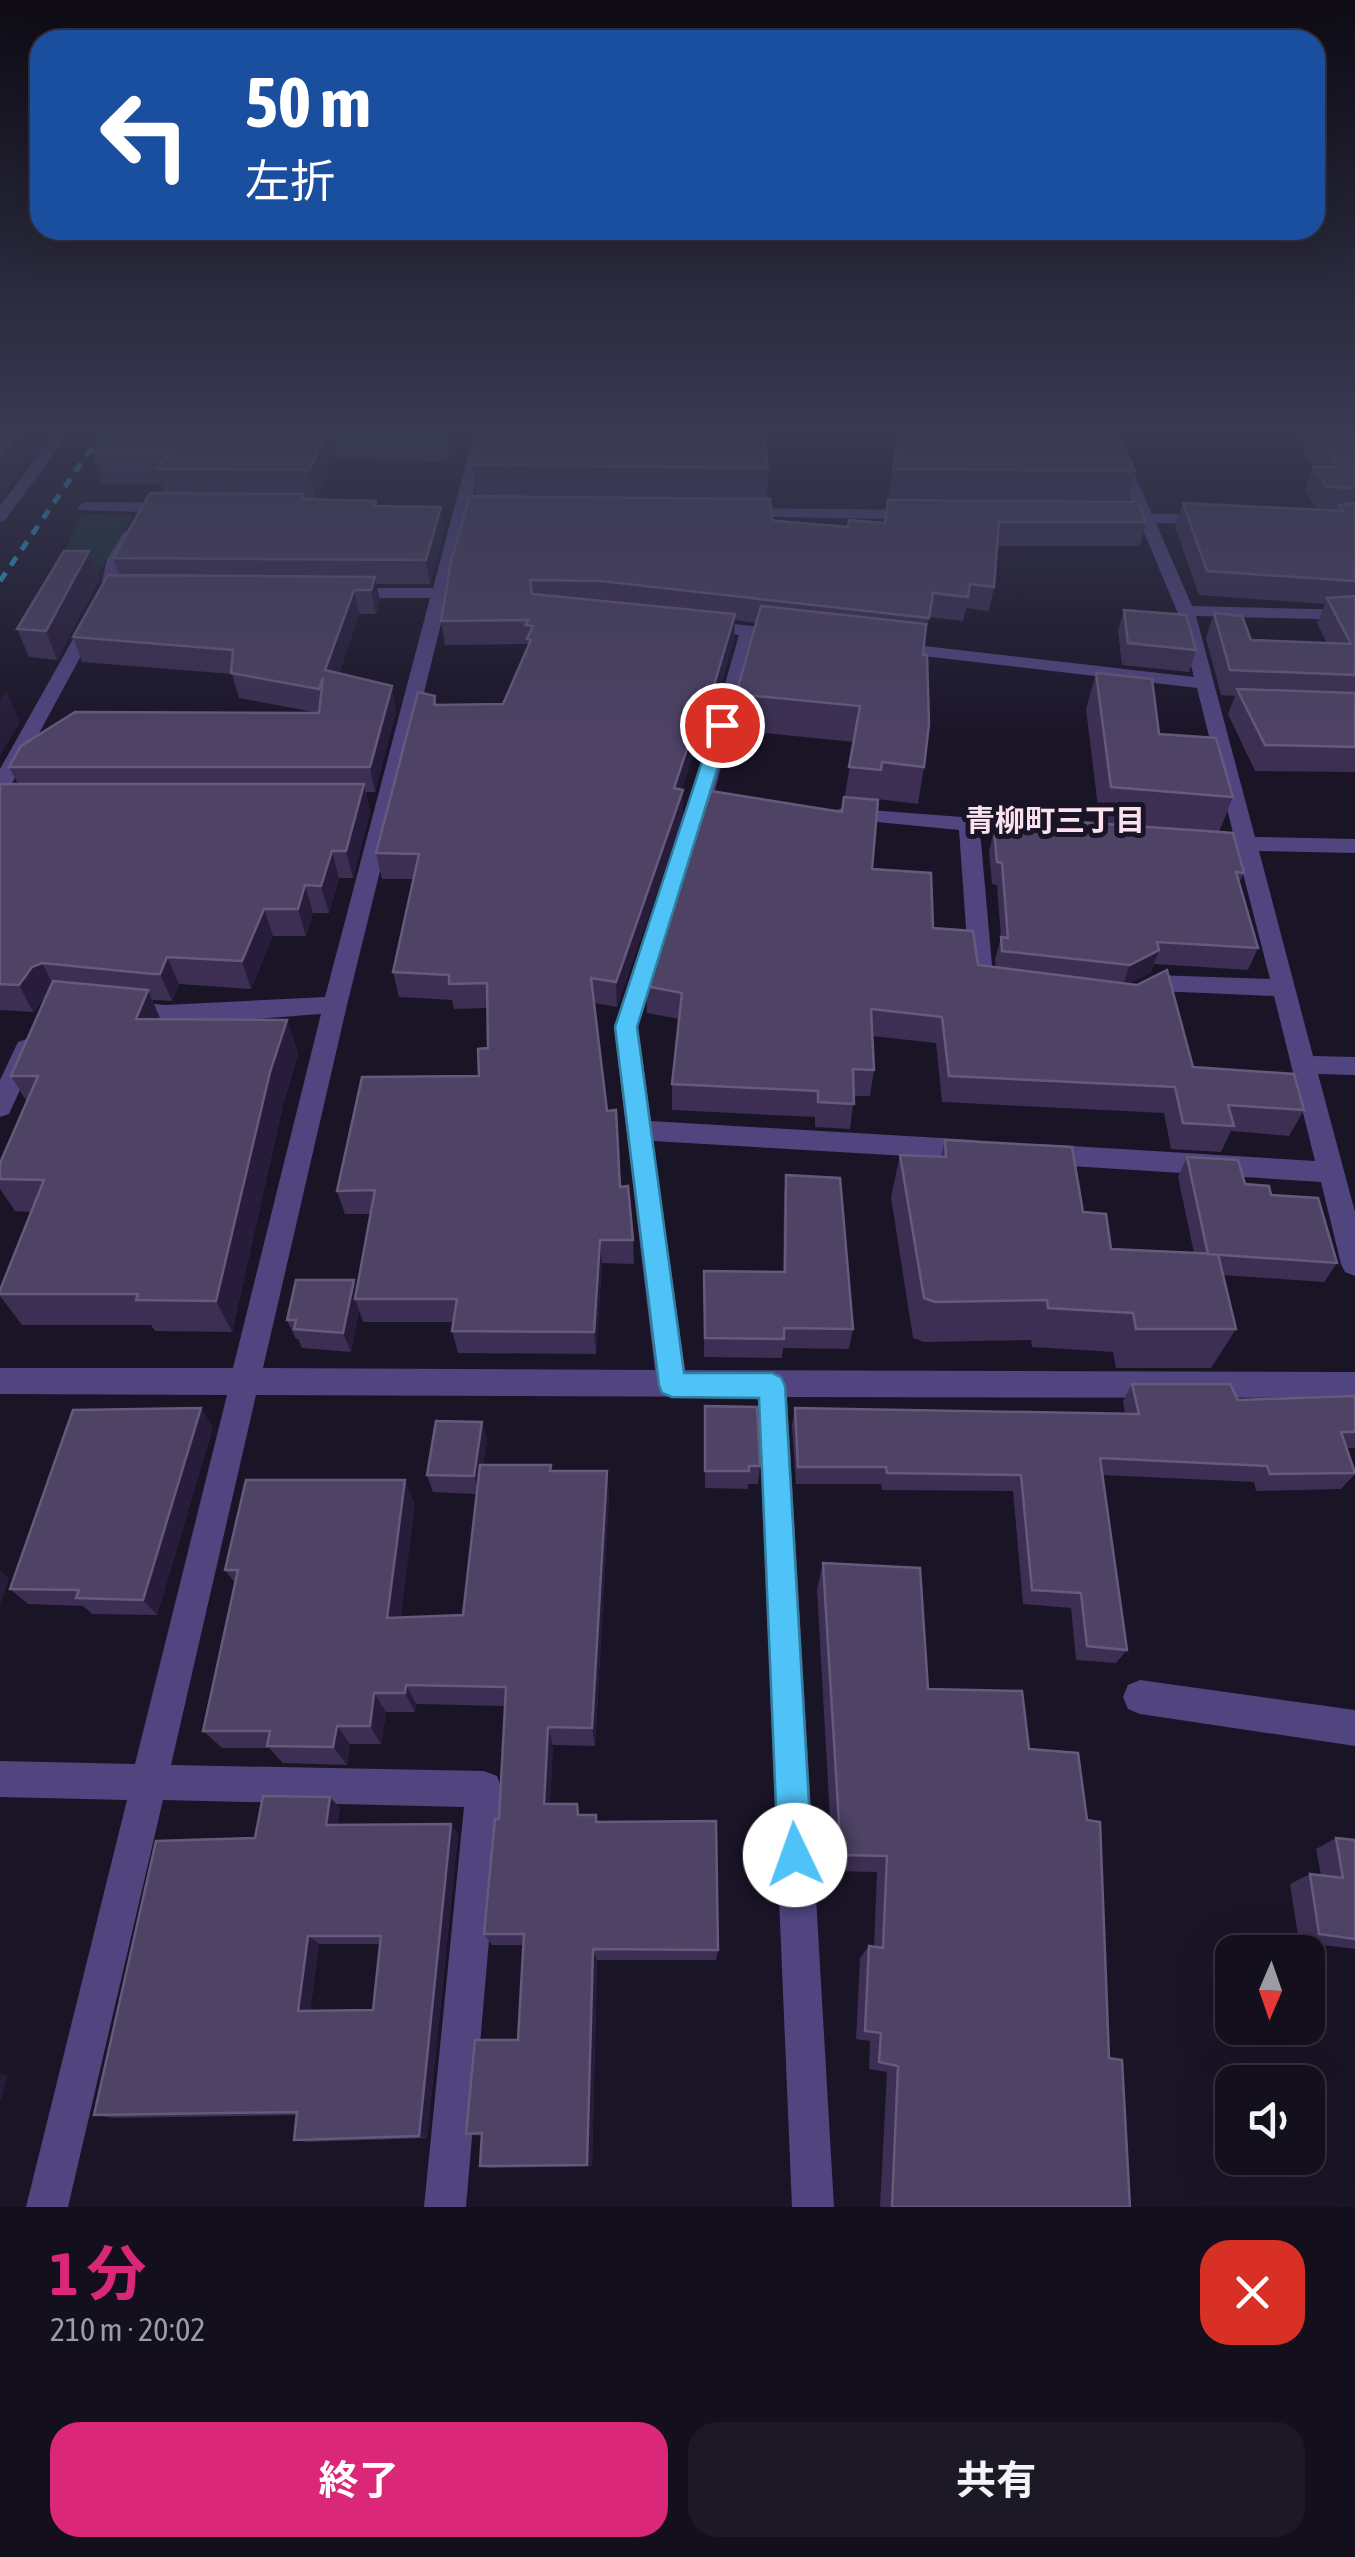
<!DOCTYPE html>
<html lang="ja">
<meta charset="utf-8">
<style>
:root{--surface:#140f1d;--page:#1d1826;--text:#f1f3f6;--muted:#9d9ca4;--line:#332f3b;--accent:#db2777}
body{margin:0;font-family:"Asap Condensed","Noto Sans JP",sans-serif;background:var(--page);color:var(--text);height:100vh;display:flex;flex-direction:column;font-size:38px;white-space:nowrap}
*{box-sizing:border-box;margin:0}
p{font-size:32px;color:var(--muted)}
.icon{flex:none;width:55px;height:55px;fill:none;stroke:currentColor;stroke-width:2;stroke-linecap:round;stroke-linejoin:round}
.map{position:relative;height:2207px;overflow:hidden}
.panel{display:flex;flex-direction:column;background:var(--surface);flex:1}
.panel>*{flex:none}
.hud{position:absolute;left:30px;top:30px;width:1295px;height:210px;border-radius:30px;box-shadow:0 10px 40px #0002,0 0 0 2px var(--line);background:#1a4fa0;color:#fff;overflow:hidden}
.needle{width:65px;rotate:182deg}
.fabs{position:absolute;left:1215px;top:1935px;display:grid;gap:20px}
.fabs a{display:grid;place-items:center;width:110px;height:110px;border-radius:20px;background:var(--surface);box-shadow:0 10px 40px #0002,0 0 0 2px var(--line);font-size:50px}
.pin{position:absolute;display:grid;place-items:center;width:85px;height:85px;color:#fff;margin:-42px;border:5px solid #fff;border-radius:50%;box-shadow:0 2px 10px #0007}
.me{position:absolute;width:110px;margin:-55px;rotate:357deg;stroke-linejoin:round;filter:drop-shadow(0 0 8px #0008)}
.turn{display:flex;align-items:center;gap:35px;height:210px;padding:0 50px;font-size:45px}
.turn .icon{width:130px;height:130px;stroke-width:2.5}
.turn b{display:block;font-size:70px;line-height:85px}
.round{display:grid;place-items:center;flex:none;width:105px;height:105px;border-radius:30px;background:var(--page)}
.headline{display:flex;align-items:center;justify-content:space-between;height:170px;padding:0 50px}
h1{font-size:60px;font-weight:700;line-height:75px;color:var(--accent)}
.primary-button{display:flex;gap:20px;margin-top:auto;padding:20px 50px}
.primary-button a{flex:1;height:115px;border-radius:30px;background:var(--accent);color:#fff;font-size:40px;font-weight:700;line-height:115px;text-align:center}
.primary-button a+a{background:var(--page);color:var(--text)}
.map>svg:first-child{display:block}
</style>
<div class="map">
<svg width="1355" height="2207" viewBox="0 0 1355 2207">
<rect width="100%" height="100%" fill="#1a1427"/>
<path fill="#172d31" d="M81 513 133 516 96 577 54 576Z"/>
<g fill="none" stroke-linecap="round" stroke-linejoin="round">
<g fill="#514580" fill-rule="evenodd">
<path d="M55 433H69L5 520 0 522V506Z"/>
<path d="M474 433H488L347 1005 263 1368 655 1370 614 1027 691 802 739 635 694 629 691 625 700 620 784 630 793 635 784 640 756 637 713 797 738 799 748 805 738 811 709 809 638 1027 651 1121 975 1140 984 1143 988 1150 984 1157 975 1160 653 1141 685 1370 1355 1372V1398L787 1397 834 2207H792L758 1397 256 1395 171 1765 484 1771 497 1776 502 1789 466 2207H424L464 1807 163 1800 68 2207H26L127 1800 0 1797V1761L135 1764 227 1395 0 1394V1368H233L321 1014C287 1016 131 1033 114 1009L126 1001 165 1005 325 997 430 598H344L336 593 344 588H433Z"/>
<path d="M1102 433H1116L1152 514H1210L1218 519 1210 524 1156 523 1192 606 1355 610V620L1196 616 1255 837 1355 839V853L1259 851 1313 1056 1355 1057V1075L1318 1074 1355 1212V1276L1345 1272 1341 1264 1321 1182 1039 1164 1030 1161 1026 1154 1030 1147 1039 1144 1315 1161 1274 996 1158 991 1143 998 1131 990 1154 975 1270 979 1237 850H1202L1192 843 1202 836 1234 837 1197 688 889 652 880 647 889 642 1194 677 1177 611 1140 523H1110L1102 518 1110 513 1136 514Z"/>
<path d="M85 502 175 503 183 508 175 513 80 510 77 507Z"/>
<path d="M740 508 920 510 928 515 920 520 735 516V510Z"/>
<path d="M124 531 138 534 123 559 116 591 10 787 0 793V769L100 591 107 559Z"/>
<path d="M843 808 1082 826 1092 833 1082 840 980 831 993 976 1004 979 1008 985 996 993 974 989 970 983 959 830 836 818V810Z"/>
<path d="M27 1039 39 1048 9 1114 0 1117V1080L18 1042Z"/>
<path d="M1140 1680 1355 1710V1746L1140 1714 1128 1709 1123 1697 1128 1685Z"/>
</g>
<path stroke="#23afe3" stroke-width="5" stroke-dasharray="10 9" stroke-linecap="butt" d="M0 581 102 433"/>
</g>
<g fill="#3c2f53" fill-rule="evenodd">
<path d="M106 433H459L449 463 334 457 317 500 376 501 377 506 441 507 444 530 430 584H376L380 601 376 614H359L339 673 396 711 375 792H366L370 812 353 878H339L329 913H313L306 936H273L251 989 179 984 172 1001 152 1000 160 1019 287 1020 298 1054 283 1105 232 1332 155 1331 151 1325H22L0 1296V1290L31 1212 15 1211 0 1189V1163L27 1102 11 1076 48 993 33 1012 0 1010V784H18L9 767 319 713 239 698 232 674 82 662 73 637 119 575 113 558 164 493 161 484H102L92 453Z"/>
<path d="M898 433 1135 471 1127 502 1146 522 1140 546H997L994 587 989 611 966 608 963 621 929 617 923 655 924 767 918 804 877 799 872 869 933 928 978 965 996 968 995 959 1001 938 997 885 992 884 989 852 994 830 1050 832 1051 826 1077 828 1078 822 1100 824 1086 709 1096 673 1159 734 1233 797 1219 832 1244 873 1239 883 1258 948 1248 970 1154 964 1151 972 1128 984 1193 1067 1304 1110 1289 1136 1231 1131 1221 1152 1171 1149 1164 1113 942 1102 936 1043 872 1036 874 1070 870 1096H854L850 1129 815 1127V1117L672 1110V1084L679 1019 647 1013 646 986 842 812 854 742 735 730 736 694 756 623 735 620 734 638 709 727 703 726 682 789 683 815 617 1007 594 1003 607 1111 620 1187 633 1240 634 1264 602 1263 596 1354 458 1353 452 1331 454 1322H363L359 1310 351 1352 302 1348 298 1339H296L287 1320 357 1288 371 1214H345L337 1191 479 1076 488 1048 487 1008 454 1009 452 1000 399 997 393 972 414 879H382L376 853 435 696 437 705 503 704 528 648 527 644 445 645 441 621 476 497 473 465 768 468 767 499 772 519 848 527 885 523Z"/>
<path d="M1291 433H1355V772L1255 771 1228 714 1235 696 1221 695 1206 638 1214 613 1251 640 1327 643 1317 623 1325 604 1199 595 1175 527 1183 503 1317 510 1305 490 1313 467Z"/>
<path d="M89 551 99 579 57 660 29 657 17 629Z"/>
<path d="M1124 610 1196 650 1189 672 1122 665 1118 631Z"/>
<path d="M945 1140 1083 1212 1111 1249 1194 1253 1178 1177 1187 1157 1271 1195 1337 1263 1324 1282 1223 1275 1236 1329 1211 1368H1116L1113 1352 1032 1347 1031 1340 924 1342 913 1338 891 1197 900 1155 941 1157Z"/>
<path d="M786 1175 853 1329 849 1349 783 1348 782 1358 704 1357V1291L783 1272 784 1196Z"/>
<path d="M1132 1384 1238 1400 1355 1396V1448H1347L1355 1469V1474L1341 1489 1256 1491 1254 1482 1102 1475 1127 1650 1116 1663 1076 1660 1071 1608 1023 1604 1013 1491 882 1490 881 1484H796L792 1425 795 1408 1125 1413 1123 1401Z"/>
<path d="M705 1406 760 1466 758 1484H748V1489L705 1488Z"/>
<path d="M482 1422 487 1441 483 1465H551L552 1471H607L609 1496 595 1746 553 1745 550 1804 580 1815H596L598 1822 718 1950 716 1960H597L592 2166 489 2168 480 2166 482 2136 466 2134 518 2040 524 1945H492L484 1934 499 1819 505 1706 416 1704 415 1712H386L381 1744H350L347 1765 283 1763 269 1748H222L203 1731 235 1583 225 1570 415 1504 400 1617 463 1615 477 1494 433 1492 427 1475Z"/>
<path d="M213 1427 157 1615 92 1614 83 1606 28 1604 10 1589Z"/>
<path d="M823 1563 928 1689 1029 1749 1109 2058 1130 2207H880L887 2072 869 2069 870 2041 856 2039 860 1958 869 1946H874L877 1872 833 1871 817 1589Z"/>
<path d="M330 1797 340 1808 337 1825 451 1824 458 1834 427 2138 306 2142 294 2140 297 2115 112 2118 94 2115ZM319 1944H380L373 2010 310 2011Z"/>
<path d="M1336 1838 1355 1840V1949L1299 1942 1290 1884 1310 1874 1321 1875 1316 1849Z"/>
</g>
<g fill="#271c3a">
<path d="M18 433H49L0 500V456Z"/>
<path d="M326 433H330L334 457 316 502 309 470Z"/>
<path d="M445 433H459L449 463Z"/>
<path d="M441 507 444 530 430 584 426 560Z"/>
<path d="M89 551 99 579 57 660 46 631Z"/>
<path d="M375 577 380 601 376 614 371 590Z"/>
<path d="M354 590 359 614 331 695 325 670Z"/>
<path d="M735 614 734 638 709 727V702Z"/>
<path d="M392 686 396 711 375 792 370 767Z"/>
<path d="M6 690 20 722 0 756V700Z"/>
<path d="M703 701V726L674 814V788Z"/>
<path d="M364 784 370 812 353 878 346 851Z"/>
<path d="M683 790V815L617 1007 616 982Z"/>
<path d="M332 851 339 878 329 913 321 886Z"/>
<path d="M305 885 313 913 306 936 298 909Z"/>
<path d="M264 909 273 936 251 989 242 961Z"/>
<path d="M1159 950 1151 972 1122 987 1130 965Z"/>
<path d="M167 957 179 984 172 1001 160 974Z"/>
<path d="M42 963 56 990 46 994 33 1012 19 985 32 967Z"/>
<path d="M148 990 163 1025 136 1019Z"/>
<path d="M287 1020 298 1054 283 1105 232 1332 216 1301 270 1072Z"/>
<path d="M600 1240 602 1263 596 1354 594 1332Z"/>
<path d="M354 1280 361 1299H355L359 1310 351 1352 343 1333Z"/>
<path d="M201 1408 213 1427 157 1615 143 1600Z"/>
<path d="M482 1422 487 1441 479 1494 474 1476Z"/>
<path d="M607 1471 609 1496 595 1746 592 1728Z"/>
<path d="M405 1480 415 1504 398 1639 387 1618Z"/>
<path d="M0 1570 9 1578 0 1605Z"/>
<path d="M406 1685 416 1704 415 1712 405 1693Z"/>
<path d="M374 1693 386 1712 381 1744 370 1726Z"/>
<path d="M337 1726 350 1744 347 1765 333 1747Z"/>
<path d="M548 1727 553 1745 549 1820 544 1804Z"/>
<path d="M330 1797 340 1808 336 1835 326 1825Z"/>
<path d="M451 1824 458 1834 427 2138 419 2136Z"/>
<path d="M308 1936 319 1944 309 2016 298 2011Z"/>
<path d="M593 1949 597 1960 592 2166 587 2165Z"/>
<path d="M0 2073 8 2075 0 2102Z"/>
</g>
<g fill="#4e4265" stroke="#665a7c" stroke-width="2.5" fill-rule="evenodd">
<path d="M0 433H18L0 456Z"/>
<path d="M106 433H326L309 470 157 469 168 453H92Z"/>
<path d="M481 433H764L768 468 473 465Z"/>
<path d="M898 433H1116L1135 471 893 469Z"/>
<path d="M1314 433H1355V488L1327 487 1313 467H1338Z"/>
<path d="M150 493 304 494 302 499 376 501 374 506 441 507 426 560 113 558Z"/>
<path d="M470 496 770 499 772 519 776 521 848 527 849 520 885 523 888 500 1138 502 1146 522H999L994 587 970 584 968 597 933 593 929 618 601 581 530 580 532 594 735 614 709 702 703 701 674 788 683 790 616 982 591 978 607 1111 616 1110 620 1187 628 1186 633 1240H600L594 1332 452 1331 457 1299H355L375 1190 337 1191 362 1077 479 1076 478 1049 488 1048 487 983 449 984V975L393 972 419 854 376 853 418 692 435 696 434 705 503 704 531 640 527 639 533 626 525 625 528 620 441 621 451 561Z"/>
<path d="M1183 503 1343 511 1339 505 1355 503V581L1207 571Z"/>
<path d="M64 551H89L46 631 17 629Z"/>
<path d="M108 575 375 577 371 590H354L325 670 392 686 370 767H9L21 746 75 712 319 713 323 678 319 689 231 673 233 650 73 637Z"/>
<path d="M1355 596V675L1230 670 1214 613 1242 616 1251 640 1351 644 1327 598Z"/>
<path d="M761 606 926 624 923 655H927L929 724 924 767 882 762 881 770 849 767 860 706 736 694Z"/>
<path d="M1124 610 1186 615 1196 650 1128 643Z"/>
<path d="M1096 673 1152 679 1159 734 1216 738 1233 797 1111 787Z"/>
<path d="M1237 689 1355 693V747L1265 745Z"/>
<path d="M0 784H364L346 851H332L321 886 305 885 298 909H264L242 961 167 957 160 974H153L42 963 32 967 19 985 0 984Z"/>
<path d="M711 791 842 812 844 797 878 800 872 869 931 873 933 928 973 931 978 965 1137 985 1167 970 1193 1067 1294 1074 1304 1110 1228 1105 1234 1126 1183 1123 1175 1087 949 1076 942 1017 871 1009 874 1070 853 1069 854 1104 818 1102V1091L672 1084 682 993 646 986Z"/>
<path d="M1078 822 1233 833 1244 873 1236 872 1258 948 1157 942 1159 950 1130 965 1002 951 1001 937 1008 938 1002 863 997 862 994 830 1052 832 1051 826 1079 828Z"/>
<path d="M53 981 148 990 136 1019 287 1020 270 1072 216 1301 136 1300 138 1294H0V1290L44 1180 0 1179V1163L38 1076H11Z"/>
<path d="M945 1140 1072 1147 1083 1212 1106 1214 1111 1249 1218 1254 1236 1329H1136L1133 1313 1048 1308 1047 1300 935 1302 924 1298 900 1155 946 1157Z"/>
<path d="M1187 1157 1238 1160 1245 1184 1269 1186 1271 1195 1318 1198 1337 1263 1208 1254Z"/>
<path d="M786 1175 840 1178 853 1329 784 1328V1339L705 1338 704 1271 785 1272Z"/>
<path d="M296 1280H354L343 1333 294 1329 296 1320H287Z"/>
<path d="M1132 1384H1230L1238 1400 1355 1396V1432H1341L1355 1473 1270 1474 1267 1466 1100 1458 1127 1650 1087 1646 1081 1593 1032 1590 1021 1475 887 1473 886 1467H798L795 1408 1139 1414Z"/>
<path d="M705 1406 757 1407 760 1466H749V1471H705Z"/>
<path d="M201 1408 143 1600 76 1598 79 1590 10 1589 73 1410Z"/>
<path d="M436 1421 482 1422 474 1476 427 1475Z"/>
<path d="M480 1465H551L550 1471H607L592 1728 548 1727 544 1804H577L578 1815H596V1822L716 1821 718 1950 593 1949 587 2165 480 2166 482 2133 466 2134 475 2040H518L524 1934H484L495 1819H499L506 1687 406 1685 405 1693H374L370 1726H337L333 1747 267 1746 270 1731H203L238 1570H225L246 1480H405L387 1618 463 1615Z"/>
<path d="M823 1563 920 1568 928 1689 1022 1691 1029 1749 1078 1753 1087 1820 1100 1822 1109 2058 1122 2060 1130 2207H892L898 2066 879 2062 881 2033 865 2031 869 1946 883 1948 887 1856 841 1855Z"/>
<path d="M263 1796 330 1797 326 1825 451 1824 419 2136 294 2140 297 2112 94 2115 156 1841 255 1838ZM308 1936H381L373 2010 298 2011Z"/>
<path d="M1336 1838 1355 1840V1939L1319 1934 1310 1874 1343 1878Z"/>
</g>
<linearGradient id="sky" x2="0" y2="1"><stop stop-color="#0e0b15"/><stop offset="0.58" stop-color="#383a52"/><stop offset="1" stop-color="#383a52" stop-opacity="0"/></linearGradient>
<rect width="1355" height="742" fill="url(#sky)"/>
<path fill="#4fc3f7" stroke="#337fa1" stroke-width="2.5" d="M722 720 731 725 637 1027 684 1373H772L781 1377 785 1386 812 1855 807 1867 795 1872 783 1867 778 1855 759 1398 672 1397 662 1393 659 1385 615 1027 714 725Z"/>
<g text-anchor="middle" stroke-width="10" stroke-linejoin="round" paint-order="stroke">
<g font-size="30" font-weight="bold" fill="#fbe0ed" stroke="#1a1427">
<text x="1055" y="831">青柳町三丁目</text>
</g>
</g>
</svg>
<div class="fabs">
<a><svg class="needle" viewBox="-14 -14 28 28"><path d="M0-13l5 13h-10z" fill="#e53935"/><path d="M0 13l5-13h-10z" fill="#9d9ca4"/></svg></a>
<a><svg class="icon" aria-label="sound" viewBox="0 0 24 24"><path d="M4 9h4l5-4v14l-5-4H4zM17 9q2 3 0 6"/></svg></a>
</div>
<div class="pin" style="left:722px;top:725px;background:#d93025"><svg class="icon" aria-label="arrive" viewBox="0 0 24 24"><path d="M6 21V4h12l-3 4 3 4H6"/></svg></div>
<svg class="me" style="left:795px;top:1855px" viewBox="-20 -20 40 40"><circle r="19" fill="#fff"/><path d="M0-13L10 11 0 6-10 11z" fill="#4fc3f7"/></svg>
<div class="hud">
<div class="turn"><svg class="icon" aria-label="left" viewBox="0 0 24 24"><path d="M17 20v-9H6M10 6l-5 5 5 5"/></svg><div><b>50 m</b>左折</div></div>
</div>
</div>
<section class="panel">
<div class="headline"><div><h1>1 分</h1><p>210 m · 20:02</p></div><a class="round" style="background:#d93025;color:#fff"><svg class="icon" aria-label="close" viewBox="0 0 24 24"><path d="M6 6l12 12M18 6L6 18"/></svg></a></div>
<div class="primary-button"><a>終了</a><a>共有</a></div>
</section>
